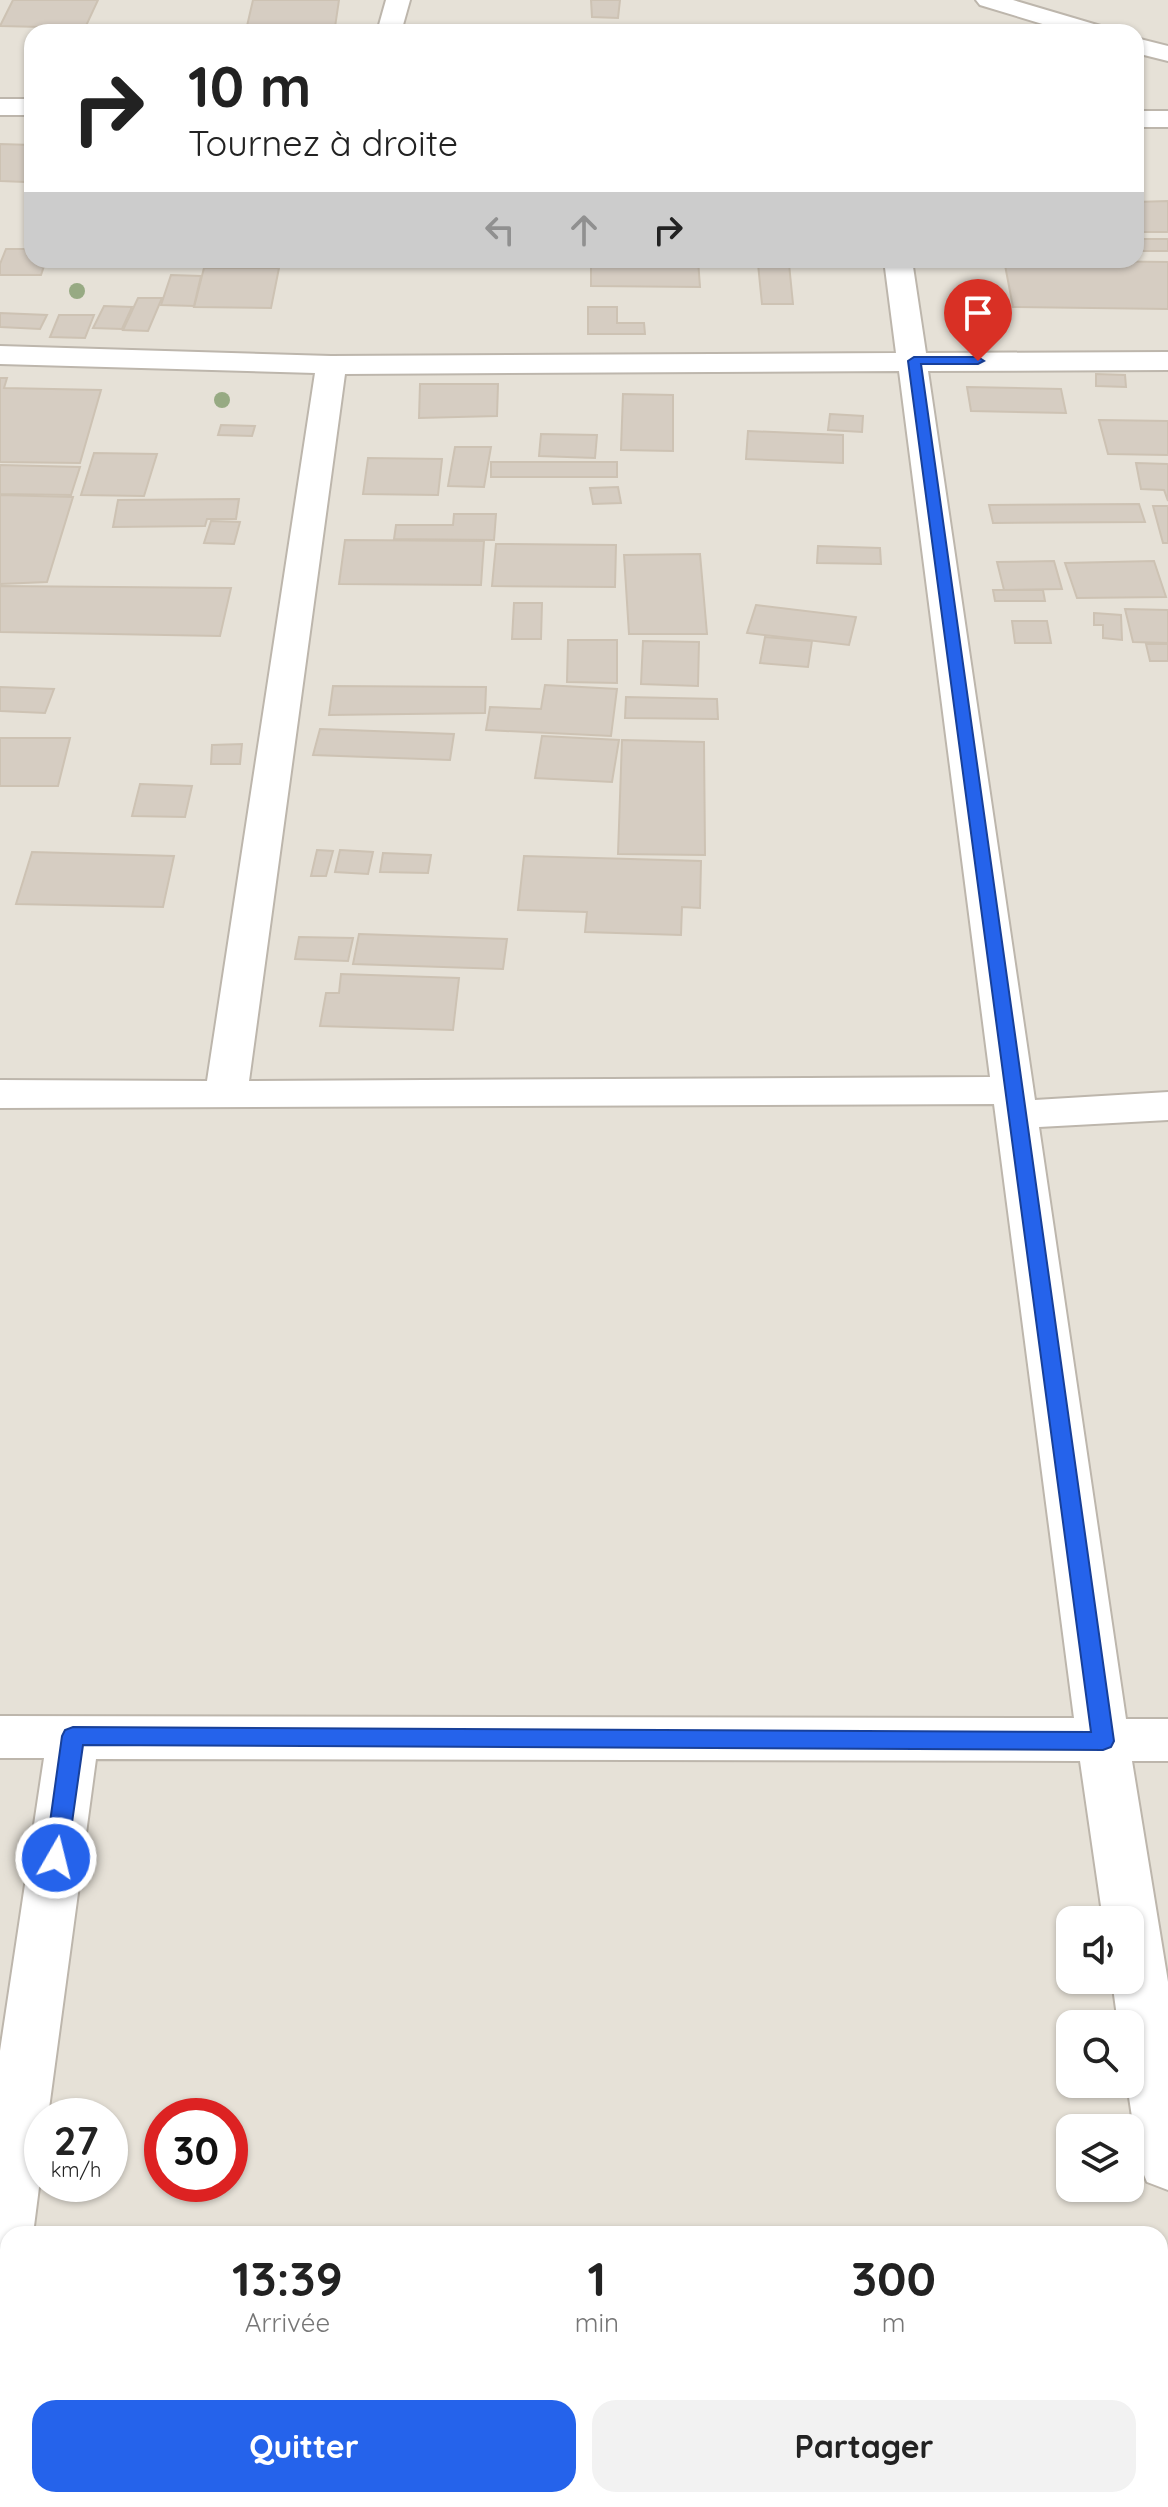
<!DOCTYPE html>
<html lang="fr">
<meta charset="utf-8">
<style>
:root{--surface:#fff;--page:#f2f2f2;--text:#222;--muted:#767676;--accent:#2563eb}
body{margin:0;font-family:Quicksand,sans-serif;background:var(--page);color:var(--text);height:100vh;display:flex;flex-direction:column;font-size:30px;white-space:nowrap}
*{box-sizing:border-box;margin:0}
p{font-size:26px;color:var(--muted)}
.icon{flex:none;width:44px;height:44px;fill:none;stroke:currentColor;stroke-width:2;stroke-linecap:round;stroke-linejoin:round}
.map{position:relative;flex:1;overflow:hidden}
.panel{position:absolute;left:0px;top:2226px;width:1168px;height:282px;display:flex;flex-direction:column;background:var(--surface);border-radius:24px 24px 0 0;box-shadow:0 2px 6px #0004}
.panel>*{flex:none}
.top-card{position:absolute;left:24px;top:24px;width:1120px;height:244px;border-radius:24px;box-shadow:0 2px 6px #0004;background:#fff;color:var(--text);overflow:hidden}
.buttons{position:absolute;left:1056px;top:1906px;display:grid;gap:16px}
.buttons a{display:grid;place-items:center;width:88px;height:88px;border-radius:16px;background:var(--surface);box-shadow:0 2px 6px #0004;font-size:40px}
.speed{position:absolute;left:24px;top:2098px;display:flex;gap:16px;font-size:40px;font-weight:700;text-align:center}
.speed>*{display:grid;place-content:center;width:104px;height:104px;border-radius:50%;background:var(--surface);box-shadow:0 2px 6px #0004;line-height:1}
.speed small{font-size:20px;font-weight:400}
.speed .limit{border:12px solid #d22;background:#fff;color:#111}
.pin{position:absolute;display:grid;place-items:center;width:68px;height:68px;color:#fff;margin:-82px -34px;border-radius:50% 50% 50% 0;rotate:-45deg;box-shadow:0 0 8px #0007}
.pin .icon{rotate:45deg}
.me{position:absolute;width:88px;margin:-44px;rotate:8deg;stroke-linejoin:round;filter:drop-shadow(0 0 6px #0008)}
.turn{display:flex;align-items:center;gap:28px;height:168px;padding:0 32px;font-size:36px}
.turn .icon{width:104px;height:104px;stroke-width:2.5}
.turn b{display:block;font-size:56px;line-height:68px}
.lanes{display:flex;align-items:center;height:76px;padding:0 32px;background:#0003;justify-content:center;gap:40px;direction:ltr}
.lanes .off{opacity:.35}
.eta{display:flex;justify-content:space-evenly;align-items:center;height:136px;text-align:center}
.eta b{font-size:48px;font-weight:700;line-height:56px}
.primary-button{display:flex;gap:16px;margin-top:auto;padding:16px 32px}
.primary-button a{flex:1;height:92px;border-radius:24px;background:var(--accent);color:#fff;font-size:32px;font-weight:700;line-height:92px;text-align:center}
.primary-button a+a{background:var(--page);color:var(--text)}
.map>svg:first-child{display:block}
</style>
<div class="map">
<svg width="1168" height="2507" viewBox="0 0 1168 2507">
<rect width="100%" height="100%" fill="#f3efe9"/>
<path fill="#e6e1d7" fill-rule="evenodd" d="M0 0H1168V2507H0ZM32 32H1136V260H32ZM1070 1920H1130V1980H1070ZM1070 2024H1130V2084H1070ZM42 2116H110V2184H42ZM162 2116H230V2184H162ZM1070 2128H1130V2188H1070ZM8 2234H1160V2500H8Z"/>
<g fill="#d6cdc2" stroke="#cdc2b3" stroke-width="2">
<path d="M13 0H98L85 28 0 26Z"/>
<path d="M253 0H339L335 27 247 26Z"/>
<path d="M591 0H620L618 18 592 17Z"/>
<path d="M0 144 32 145V158L25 182 0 181Z"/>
<path d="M1168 201V232H1136V202Z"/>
<rect x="1136" y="239" width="32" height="12"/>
<path d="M6 249H32V260H46L41 275H0V264Z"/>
<path d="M591 260H698L700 287 591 286Z"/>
<path d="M1004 260 1168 262V309L1013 307Z"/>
<path d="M758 264H789L793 304H762Z"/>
<path d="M204 268H279L271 308 194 307Z"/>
<path d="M171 275 201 276 194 306 161 305Z"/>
<path d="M138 298H162L148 331 123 330Z"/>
<path d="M104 306 132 307 122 329 93 328Z"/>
<path d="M588 307H617V323H644L645 334H588Z"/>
<path d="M0 313 47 315 40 329 0 327Z"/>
<path d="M59 315H94L85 338 50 337Z"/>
<path d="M1096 374 1125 375 1126 387 1096 386Z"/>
<path d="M0 378H7L4 388 101 390 80 463 0 462Z"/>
<path d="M420 384H498L497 416 419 418Z"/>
<path d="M967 387 1061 389 1066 413 971 411Z"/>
<path d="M623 394 673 395V451L621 450Z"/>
<path d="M830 414 863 416 862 432 828 430Z"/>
<path d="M1099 420 1168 421V455L1108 454Z"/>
<path d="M221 425 255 426 252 436 218 435Z"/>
<path d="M748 431 843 435V463L746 459Z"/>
<path d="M541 434 597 435 595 458 539 456Z"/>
<path d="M455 447H491L484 487 448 486Z"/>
<path d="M94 453 157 454 144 496 81 495Z"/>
<path d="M368 458 442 459 438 495 363 494Z"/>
<rect x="491" y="462" width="126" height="15"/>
<path d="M1136 463 1168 464V501L1164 490 1141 489Z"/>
<path d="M0 465 80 467 71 495 0 494Z"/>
<path d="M618 487 621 503 593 504 590 488Z"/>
<path d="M0 495 73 497 47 582 0 584Z"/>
<path d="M239 499 236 519H207L205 526 113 527 118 500Z"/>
<path d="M1139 504 1145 522 993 523 989 505Z"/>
<path d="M1153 506H1168V543H1163Z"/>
<path d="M454 514H496L494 540 394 539 396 525H453Z"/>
<path d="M211 521 240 522 234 544 204 543Z"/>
<path d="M345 540 484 541 481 585 339 584Z"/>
<path d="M496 544 616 545 615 587 492 586Z"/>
<path d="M818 546 880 548 881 564 817 563Z"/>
<path d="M700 554 707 634H629L624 555Z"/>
<path d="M1054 561 1062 589 1004 590 997 562Z"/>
<path d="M1154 561 1166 597 1077 598 1065 563Z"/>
<path d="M0 586 231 588 220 636 0 632Z"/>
<path d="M993 590H1043L1045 601H995Z"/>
<path d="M514 603H542L541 639H512Z"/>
<path d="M756 605 856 617 849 645 747 633Z"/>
<path d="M1125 609 1168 610V643L1133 642Z"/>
<path d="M1094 613 1121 615 1122 640 1103 638V625H1094Z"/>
<path d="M1012 621H1047L1051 643H1015Z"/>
<path d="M765 637 812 641 808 667 760 663Z"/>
<path d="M568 640H617V683L567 682Z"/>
<path d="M643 641 699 642 698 686 641 684Z"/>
<path d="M1146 644H1168V661H1150Z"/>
<path d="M545 685 617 689 611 736 486 730 490 707 541 709Z"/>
<path d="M333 686 486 687 485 713 329 715Z"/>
<path d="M0 687 54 689 45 713 0 711Z"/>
<path d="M626 697 717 699 718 719 625 718Z"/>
<path d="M320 729 454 734 450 760 313 755Z"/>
<path d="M542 736 619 740 612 782 535 778Z"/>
<path d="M0 738H70L58 786H0Z"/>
<path d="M622 740 704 742 705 855 618 854Z"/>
<path d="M242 744 240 764H211L212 745Z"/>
<path d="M140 784 192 786 185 817 132 816Z"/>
<path d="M317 850 333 851 326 876H311Z"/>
<path d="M340 850 373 852 368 874 335 872Z"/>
<path d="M32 852 174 856 163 907 16 904Z"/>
<path d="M383 853 431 855 428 873 380 872Z"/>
<path d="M524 856 701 861 700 908 682 907 681 935 585 932 587 912 518 910Z"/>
<path d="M359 934 507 939 503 969 353 964Z"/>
<path d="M299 937 353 938 348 961 295 959Z"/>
<path d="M341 974 459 978 453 1030 320 1026 326 993H339Z"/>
</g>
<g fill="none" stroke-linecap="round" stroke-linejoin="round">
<g stroke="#bdb6ac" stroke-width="4">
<g id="minor">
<path d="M386 0H410L401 32H377Z"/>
<path d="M976 0H1013L1104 27 1107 32H1069L980 5Z"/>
<path d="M1136 38 1168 46V61L1136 53Z"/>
<rect x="0" y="99" width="32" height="16"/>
<rect x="1136" y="111" width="32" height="16"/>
<path d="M884 260H912L926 353 1168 352V370L928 371 1035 1100 1168 1092V1120L1039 1127 1126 1719H1168V1761H1132L1168 1982V2190L1147 2182 1139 2163 1127 2084H1130V2024H1118L1112 1980H1130V1920H1103L1080 1761 96 1759 48 2116H42V2164L33 2234H8V2279L0 2282V2051L44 1758H0V1716L1074 1718 994 1104 0 1108V1080L207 1081 315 373 0 364V346L331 356 896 353ZM899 371 990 1077 249 1081 345 374Z"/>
</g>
</g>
<use href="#minor" fill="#fff" fill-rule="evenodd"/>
</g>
<g fill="#97aa83">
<circle cx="77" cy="291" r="8"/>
<circle cx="222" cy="400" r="8"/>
</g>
<path fill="#2563eb" stroke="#184099" stroke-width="2" d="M914 357H978L984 361 978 364H921L1114 1741 1111 1747 1103 1750 83 1745 67 1858 64 1864 56 1867 48 1864 45 1858 62 1736 65 1730 73 1727 1091 1732 908 361Z"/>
</svg>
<div class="buttons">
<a><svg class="icon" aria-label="sound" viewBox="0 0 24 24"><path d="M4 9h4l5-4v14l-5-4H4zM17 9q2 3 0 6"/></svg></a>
<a><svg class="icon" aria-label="search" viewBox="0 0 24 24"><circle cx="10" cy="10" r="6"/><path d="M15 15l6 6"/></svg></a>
<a><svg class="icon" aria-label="layers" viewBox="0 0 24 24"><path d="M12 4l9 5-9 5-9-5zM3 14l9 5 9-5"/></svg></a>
</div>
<div class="speed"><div>27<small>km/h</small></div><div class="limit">30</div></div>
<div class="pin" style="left:978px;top:361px;background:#d93025"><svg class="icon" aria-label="arrive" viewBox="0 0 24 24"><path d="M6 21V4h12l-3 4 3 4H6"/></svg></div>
<svg class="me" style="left:56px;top:1858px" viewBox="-20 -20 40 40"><circle r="17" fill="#2563eb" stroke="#fff" stroke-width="3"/><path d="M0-11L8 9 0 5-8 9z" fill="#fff"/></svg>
<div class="top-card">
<div class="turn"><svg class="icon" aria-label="right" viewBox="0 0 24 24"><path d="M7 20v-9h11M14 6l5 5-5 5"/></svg><div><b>10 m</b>Tournez à droite</div></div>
<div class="lanes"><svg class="icon off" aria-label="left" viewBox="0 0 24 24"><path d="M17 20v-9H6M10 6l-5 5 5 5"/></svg><svg class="icon off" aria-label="ahead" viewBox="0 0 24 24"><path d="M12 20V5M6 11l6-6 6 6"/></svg><svg class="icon" aria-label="right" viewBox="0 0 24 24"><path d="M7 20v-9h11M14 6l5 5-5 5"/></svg></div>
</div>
<section class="panel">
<div class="eta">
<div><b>13:39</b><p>Arrivée</p></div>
<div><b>1</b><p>min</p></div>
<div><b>300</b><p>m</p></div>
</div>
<div class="primary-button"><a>Quitter</a><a>Partager</a></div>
</section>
</div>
